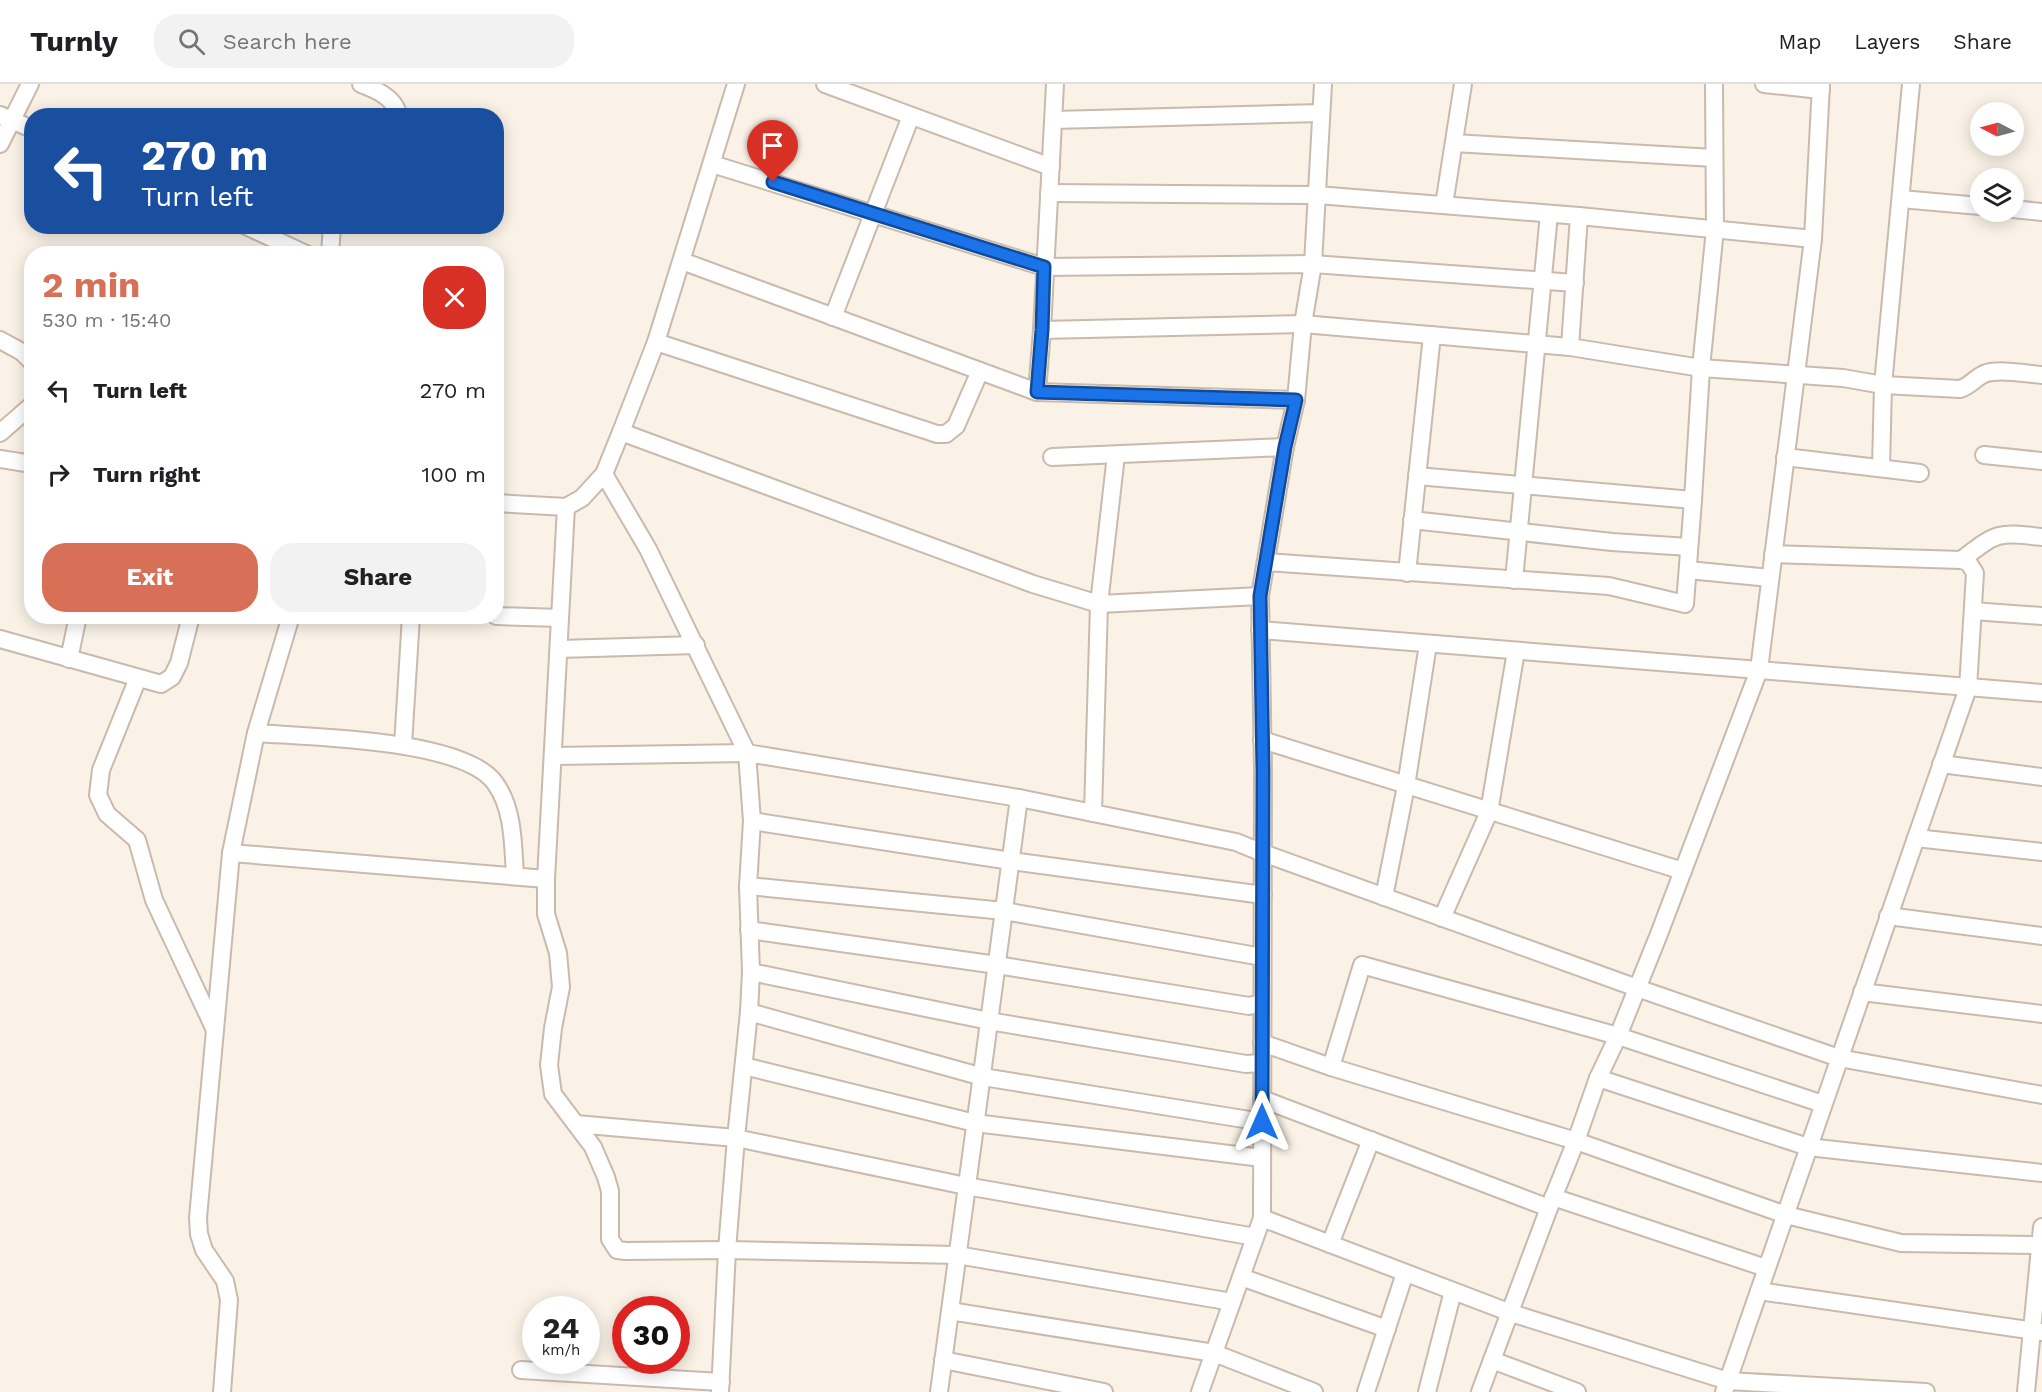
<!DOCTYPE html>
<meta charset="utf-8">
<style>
:root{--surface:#fff;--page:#f2f2f2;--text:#202124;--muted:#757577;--line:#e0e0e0;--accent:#d77057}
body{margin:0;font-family:"Work Sans",sans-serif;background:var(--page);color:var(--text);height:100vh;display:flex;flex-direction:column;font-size:22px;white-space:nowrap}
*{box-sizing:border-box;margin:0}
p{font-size:20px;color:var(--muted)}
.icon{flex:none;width:33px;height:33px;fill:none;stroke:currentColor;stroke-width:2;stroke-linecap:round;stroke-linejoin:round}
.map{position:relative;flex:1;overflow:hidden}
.sheet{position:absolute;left:24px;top:162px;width:480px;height:378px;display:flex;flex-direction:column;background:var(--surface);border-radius:24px;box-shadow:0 3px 15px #0003}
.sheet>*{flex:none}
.guide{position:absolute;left:24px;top:24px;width:480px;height:126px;border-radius:24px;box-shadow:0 3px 15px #0003;background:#1a4fa0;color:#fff;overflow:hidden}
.needle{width:39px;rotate:276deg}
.controls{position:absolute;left:1970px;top:18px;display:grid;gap:12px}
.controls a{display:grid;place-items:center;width:54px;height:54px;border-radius:50%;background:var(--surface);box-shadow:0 3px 15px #0003;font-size:30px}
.speed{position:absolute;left:522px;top:1212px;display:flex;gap:12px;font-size:30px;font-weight:700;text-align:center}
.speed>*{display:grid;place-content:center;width:78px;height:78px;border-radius:50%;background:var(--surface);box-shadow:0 3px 15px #0003;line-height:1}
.speed small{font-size:15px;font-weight:400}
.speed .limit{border:9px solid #d22;background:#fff;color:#111}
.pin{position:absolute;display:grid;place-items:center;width:51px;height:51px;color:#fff;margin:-62px -26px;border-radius:50% 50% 50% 0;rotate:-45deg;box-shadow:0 0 6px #0007}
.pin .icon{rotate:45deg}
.me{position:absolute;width:66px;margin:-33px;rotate:0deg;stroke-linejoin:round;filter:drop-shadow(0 0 4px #0008)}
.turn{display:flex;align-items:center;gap:21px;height:126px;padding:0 18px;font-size:27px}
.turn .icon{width:78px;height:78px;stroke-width:2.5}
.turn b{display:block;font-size:42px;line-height:51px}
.round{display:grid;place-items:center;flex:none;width:63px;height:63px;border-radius:24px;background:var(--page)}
.head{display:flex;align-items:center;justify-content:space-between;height:102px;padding:0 18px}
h1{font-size:36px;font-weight:700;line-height:45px;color:var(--accent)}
.button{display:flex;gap:12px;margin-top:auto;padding:12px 18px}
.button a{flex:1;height:69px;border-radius:24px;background:var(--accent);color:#fff;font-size:24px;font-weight:700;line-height:69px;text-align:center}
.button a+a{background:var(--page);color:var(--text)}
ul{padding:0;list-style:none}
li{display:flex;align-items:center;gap:18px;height:84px;padding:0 18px}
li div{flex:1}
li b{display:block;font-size:22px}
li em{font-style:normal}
header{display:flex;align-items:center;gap:36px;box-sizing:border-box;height:84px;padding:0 30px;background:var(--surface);border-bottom:2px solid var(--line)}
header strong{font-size:28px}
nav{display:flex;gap:33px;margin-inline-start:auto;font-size:21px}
.search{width:420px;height:54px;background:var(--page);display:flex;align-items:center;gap:15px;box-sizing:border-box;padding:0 21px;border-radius:24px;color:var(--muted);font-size:22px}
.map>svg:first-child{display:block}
</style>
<header>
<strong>Turnly</strong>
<div class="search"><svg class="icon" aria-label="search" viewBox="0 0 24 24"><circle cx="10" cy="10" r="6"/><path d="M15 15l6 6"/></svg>Search here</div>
<nav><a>Map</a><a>Layers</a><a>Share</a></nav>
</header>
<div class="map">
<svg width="2042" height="1308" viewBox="0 0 2042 1308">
<rect width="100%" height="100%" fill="#faf2e6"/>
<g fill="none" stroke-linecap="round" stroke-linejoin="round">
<g stroke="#cab9ad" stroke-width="20">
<g id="street">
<path d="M361 0C375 5 397 15 398 32"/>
<path d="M736 0 656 258 621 348 1033 500 1099 520 1260 512"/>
<path d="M825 0 1051 83"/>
<path d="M1764 0 1821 6"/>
<path d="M1821 0 1813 155 1759 586 2042 609"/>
<path d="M0 31 32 45"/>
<path d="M1054 36 1321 29"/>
<path d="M1454 59 1714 74"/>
<path d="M0 60 30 0"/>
<path d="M712 80 1044 183 1313 180 1575 199"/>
<path d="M1049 109 1317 111 1579 132 1813 155"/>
<path d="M1901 115 1980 122"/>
<path d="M1444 121 1463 0"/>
<path d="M2013 125 2042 128"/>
<path d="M246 142 306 170"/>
<path d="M330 170 332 142"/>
<path d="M682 177 1037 308 1042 246 1055 0"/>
<path d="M833 233 911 32"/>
<path d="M1042 246 1303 240 1570 263 1701 284 1843 294 1883 301 1960 305C1970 302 1975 294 1984 290 1998 284 2027 290 2042 291"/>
<path d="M0 256 22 268 32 278"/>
<path d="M656 258 937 350H946L956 342 980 287"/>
<path d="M1570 263 1579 132"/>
<path d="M1037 308 1296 316"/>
<path d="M0 349 32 321"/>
<path d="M1984 371 2042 377"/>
<path d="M1052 373 1285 363"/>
<path d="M1785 373 1920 389"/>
<path d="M0 375 32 380"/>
<path d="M1881 383 1883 301 1911 0"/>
<path d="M1417 392 1693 416"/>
<path d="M496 419 566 423 582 414 604 390 621 348"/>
<path d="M566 423 546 795V830L558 869 561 903 553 944 549 981 553 1010 593 1063 606 1093 610 1107V1155L617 1166 626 1167 727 1166 957 1171 1232 1218"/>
<path d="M1412 436 1612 458 1689 463"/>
<path d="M1961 476C1998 448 1996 448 2042 453"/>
<path d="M1267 478 1609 502 1685 520 1693 416 1701 284 1715 145 1714 0"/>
<path d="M1688 486 1770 494"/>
<path d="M1407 489 1432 251"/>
<path d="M1514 496 1549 130"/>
<path d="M1973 527 2042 532"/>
<path d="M496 532 560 534"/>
<path d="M1260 546 1759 586 1659 850 1618 952 1598 994 1576 1057 1549 1124 1262 1015"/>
<path d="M0 555 161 600 172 593 179 579 191 532"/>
<path d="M559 565 696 561"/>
<path d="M69 575 78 532"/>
<path d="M138 594 101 686 98 711 107 730 137 756 154 816 215 946"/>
<path d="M256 649C309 653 464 655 495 699 514 725 513 762 515 792"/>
<path d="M1262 656 1683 787"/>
<path d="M403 661 411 532"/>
<path d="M554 672 747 669 648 465 604 390"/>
<path d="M1941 680 2042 693"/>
<path d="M1093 729 1099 520 1116 371"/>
<path d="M752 737 1011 777 1263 811"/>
<path d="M1916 754 2042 768"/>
<path d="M231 769 546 795"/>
<path d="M748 802 1004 827 1262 873"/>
<path d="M1384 813 1406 702 1428 560"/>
<path d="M1888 832 2042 852"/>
<path d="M1442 834 1489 728 1516 567"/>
<path d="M749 846 997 881 1249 922 1262 919"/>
<path d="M751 888 989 937 1246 980 1262 979"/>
<path d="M1862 908 2042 930"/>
<path d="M749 928 983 993 1262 1038"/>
<path d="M1262 959 1331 983 1576 1057 1786 1131 1901 1159 2042 1161"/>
<path d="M744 982 975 1039 1262 1074"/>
<path d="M1331 983 1362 881 1618 952 1823 1020"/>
<path d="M1598 994 1808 1063 2042 1089"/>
<path d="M576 1040 736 1054 966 1102 1255 1153"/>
<path d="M1553 1113 1766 1184"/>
<path d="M1262 1134 1511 1229 1728 1297 1926 1308"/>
<path d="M1330 1160 1371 1056"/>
<path d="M1241 1193 1387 1245"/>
<path d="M1759 1207 2042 1248"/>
<path d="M950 1227 1214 1269 1314 1308"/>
<path d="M943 1276 1104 1308"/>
<path d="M1492 1276 1577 1308"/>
<path d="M521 1286 721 1298"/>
<path d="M222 1308 229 1216 225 1197 204 1166 199 1150 198 1134 231 769 256 649 291 532"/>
<path d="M720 1308 727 1166 736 1054 749 928 751 888 748 802 752 737 747 669 1019 714 1236 758 1263 769 1637 904 1839 974 2042 1011"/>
<path d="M939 1308C965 1110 994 912 1019 714"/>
<path d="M1200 1308 1262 1134 1263 687 1260 512 1285 363 1296 316 1303 240 1313 180 1323 0"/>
<path d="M1366 1308 1405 1189"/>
<path d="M1427 1308 1453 1207"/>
<path d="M1480 1308 1549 1124"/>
<path d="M1724 1308 1968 604 1975 489 1968 478 1961 476 1773 470"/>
<path d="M2026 1308 2042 1143"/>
</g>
</g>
<use href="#street" stroke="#fff" stroke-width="16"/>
</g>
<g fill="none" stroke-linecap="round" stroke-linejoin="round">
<g stroke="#114b97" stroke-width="15">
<path id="route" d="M773 98 1044 183 1042 246 1037 308 1296 316 1285 363 1260 512 1263 687 1262 1038"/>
</g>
<use href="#route" stroke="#1a73e8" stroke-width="10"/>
</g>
</svg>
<div class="controls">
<a><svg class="needle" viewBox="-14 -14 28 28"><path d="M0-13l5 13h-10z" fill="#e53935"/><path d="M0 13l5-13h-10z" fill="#757577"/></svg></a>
<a><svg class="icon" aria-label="layers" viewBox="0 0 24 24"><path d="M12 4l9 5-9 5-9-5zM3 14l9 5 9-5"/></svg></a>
</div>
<div class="speed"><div>24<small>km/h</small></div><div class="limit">30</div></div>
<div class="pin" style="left:773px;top:98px;background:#d93025"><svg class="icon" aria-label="arrive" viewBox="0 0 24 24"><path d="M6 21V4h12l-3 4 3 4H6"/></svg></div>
<svg class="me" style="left:1262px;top:1038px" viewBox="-20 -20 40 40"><path d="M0-17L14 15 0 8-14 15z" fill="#1a73e8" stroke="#fff" stroke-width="4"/></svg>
<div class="guide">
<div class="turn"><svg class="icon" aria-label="left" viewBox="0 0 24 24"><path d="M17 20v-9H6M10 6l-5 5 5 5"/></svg><div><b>270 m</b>Turn left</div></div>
</div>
<section class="sheet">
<div class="head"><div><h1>2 min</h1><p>530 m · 15:40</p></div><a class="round" style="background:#d93025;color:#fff"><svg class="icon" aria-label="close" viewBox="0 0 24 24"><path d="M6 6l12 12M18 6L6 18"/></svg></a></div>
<ul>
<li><svg class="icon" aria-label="left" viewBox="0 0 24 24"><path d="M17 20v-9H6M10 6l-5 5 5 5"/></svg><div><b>Turn left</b></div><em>270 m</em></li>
<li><svg class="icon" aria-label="right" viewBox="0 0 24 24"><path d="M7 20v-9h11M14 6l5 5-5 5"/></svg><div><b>Turn right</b></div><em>100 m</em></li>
</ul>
<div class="button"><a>Exit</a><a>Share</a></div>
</section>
</div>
